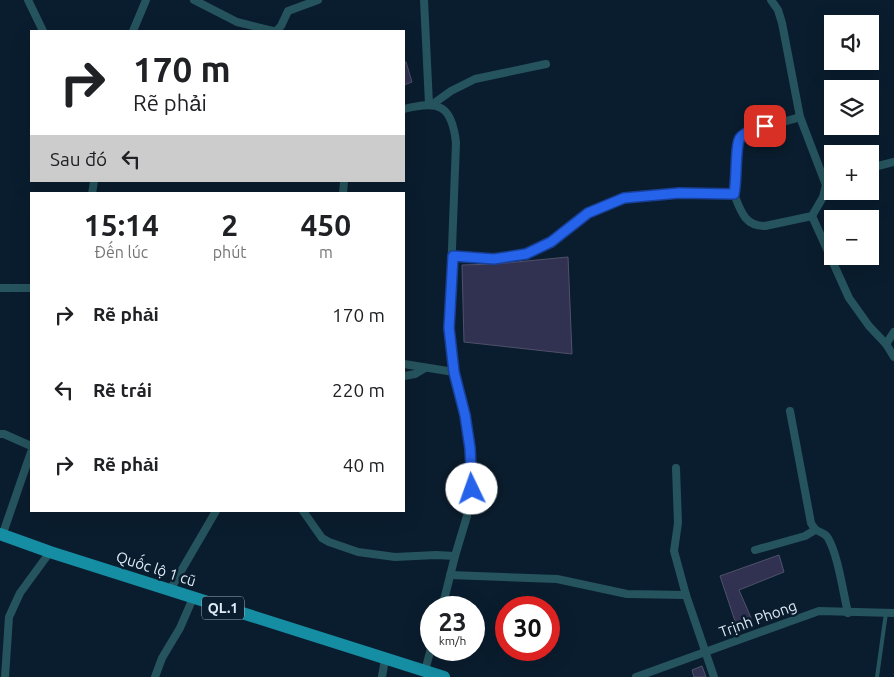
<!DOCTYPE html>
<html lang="vi">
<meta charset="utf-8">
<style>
:root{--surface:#fff;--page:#f6f6f6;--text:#202124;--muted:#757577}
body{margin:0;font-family:Ubuntu,sans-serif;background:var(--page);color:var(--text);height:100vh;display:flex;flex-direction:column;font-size:19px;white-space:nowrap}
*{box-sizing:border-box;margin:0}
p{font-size:16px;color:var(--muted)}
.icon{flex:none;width:28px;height:28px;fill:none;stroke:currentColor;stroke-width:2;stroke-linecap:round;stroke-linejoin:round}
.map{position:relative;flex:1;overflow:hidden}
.side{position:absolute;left:30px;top:192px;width:375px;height:320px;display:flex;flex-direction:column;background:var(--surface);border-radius:0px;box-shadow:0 5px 20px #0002}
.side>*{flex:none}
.hud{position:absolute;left:30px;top:30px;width:375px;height:152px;border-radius:0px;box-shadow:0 5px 20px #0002;background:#fff;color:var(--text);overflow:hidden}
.tools{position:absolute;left:824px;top:15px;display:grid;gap:10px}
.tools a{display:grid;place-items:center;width:55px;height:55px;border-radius:0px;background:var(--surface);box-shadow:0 5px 20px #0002;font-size:25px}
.speed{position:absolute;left:420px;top:596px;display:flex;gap:10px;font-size:25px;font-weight:700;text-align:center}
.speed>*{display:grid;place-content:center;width:65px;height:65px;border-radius:50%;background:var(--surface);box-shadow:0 5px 20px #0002;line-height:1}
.speed small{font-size:12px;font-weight:400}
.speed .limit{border:8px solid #d22;background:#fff;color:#111}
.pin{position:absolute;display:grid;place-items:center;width:42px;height:42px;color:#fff;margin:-21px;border-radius:10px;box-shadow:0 2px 8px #0006}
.me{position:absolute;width:55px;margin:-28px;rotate:357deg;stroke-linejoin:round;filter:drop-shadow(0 0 4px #0008)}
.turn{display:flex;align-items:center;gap:18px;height:105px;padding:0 20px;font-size:22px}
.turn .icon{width:65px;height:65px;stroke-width:2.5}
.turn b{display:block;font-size:35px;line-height:42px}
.then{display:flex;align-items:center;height:48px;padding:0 20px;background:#0003;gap:10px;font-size:19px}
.eta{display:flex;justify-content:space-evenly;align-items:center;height:85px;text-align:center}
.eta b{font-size:30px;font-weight:600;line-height:35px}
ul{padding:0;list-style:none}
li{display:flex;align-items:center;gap:15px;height:75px;padding:0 20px}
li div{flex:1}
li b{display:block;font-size:19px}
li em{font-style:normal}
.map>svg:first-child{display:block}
</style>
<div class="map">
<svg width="894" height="677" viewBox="0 0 894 677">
<rect width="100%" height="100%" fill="#0a1d2e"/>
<g fill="#313152" stroke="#50516a">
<path d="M404 62H406L412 82 404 85Z"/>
<path d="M568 257 572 354 464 342 462 265 496 264Z"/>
<path d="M779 555 784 572 739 590 752 620 736 624 720 576Z"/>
<path d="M702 666 706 677H694L692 670Z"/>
</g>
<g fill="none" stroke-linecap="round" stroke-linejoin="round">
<path stroke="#26545e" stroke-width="4" d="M877 677 886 613"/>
<g stroke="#26545e" stroke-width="8">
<path d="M28 0 43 31"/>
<path d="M194 0 237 22 273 31"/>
<path d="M424 0 429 104"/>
<path d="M133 31 146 0"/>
<path d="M276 31 281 26 288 11 318 0"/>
<path d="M433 104 451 91 475 79 546 64"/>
<path d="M404 109C439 100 452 105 456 143L449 328 454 372 465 415 470 448 472 489 467 516 455 556 442 608"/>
<path d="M870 168 894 162"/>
<path d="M92 194 94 181"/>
<path d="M343 194 344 181"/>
<path d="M734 194C738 179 736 164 738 148 738 144 739 140 741 137 748 128 787 122 800 117"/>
<path d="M812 216 849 298 869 326 886 344 894 357"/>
<path d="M453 256C491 260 530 261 562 235 566 232 569 227 573 224 583 215 596 208 609 203 647 189 695 193 734 194 741 212 745 226 765 226L812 216 823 197 826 185 800 117 782 23 778 10 771 0"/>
<path d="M0 288H31"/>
<path d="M886 344 894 332"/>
<path d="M404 364 454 372"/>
<path d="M404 376 415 374 425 368"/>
<path d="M790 411 811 523C817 535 823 530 828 538 838 555 843 592 848 613"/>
<path d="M0 434H4L31 446"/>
<path d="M676 468 678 523 674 551 686 595 714 677"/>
<path d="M303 511 322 538 329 542 358 552 395 557 436 555 455 556"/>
<path d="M2 536 31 452"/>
<path d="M755 550 805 536 815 530"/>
<path d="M450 575 557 579 627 594 686 595"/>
<path d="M170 590 216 511"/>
<path d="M425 671 431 648"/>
<path d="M5 677 9 617 20 593 50 552"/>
<path d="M155 677 162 658 180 628 193 598"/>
<path d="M382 677 385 659"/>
<path d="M636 677 819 611 894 613"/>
</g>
<path stroke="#158da2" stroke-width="12" d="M0 534 50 552 444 677"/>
</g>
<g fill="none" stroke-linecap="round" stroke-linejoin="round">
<g stroke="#184099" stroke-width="12">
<path id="route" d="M472 489 470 448 465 415 454 372 449 328 453 256 494 259 526 254 551 242 588 213 624 198 679 193 734 194C737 181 735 146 740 138 745 131 757 129 765 126"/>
</g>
<use href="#route" stroke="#2563eb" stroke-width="9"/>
</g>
<g text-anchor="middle" stroke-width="5" stroke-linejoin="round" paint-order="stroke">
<rect fill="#0a1d2e" stroke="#9fadba" stroke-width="1" x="202" y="596.5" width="42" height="23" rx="4"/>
<g font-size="14" font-weight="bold" fill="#dfebf6">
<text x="223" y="613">QL.1</text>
</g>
<g font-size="15" fill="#dfebf6" stroke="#0a1d2e">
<text transform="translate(156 569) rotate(18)" y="5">Quốc lộ 1 cũ</text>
<text transform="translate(758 619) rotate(-20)" y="5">Trịnh Phong</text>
</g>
</g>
</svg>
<div class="tools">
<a><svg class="icon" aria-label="sound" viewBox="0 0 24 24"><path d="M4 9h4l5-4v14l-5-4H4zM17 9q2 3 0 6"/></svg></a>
<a><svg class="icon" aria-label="layers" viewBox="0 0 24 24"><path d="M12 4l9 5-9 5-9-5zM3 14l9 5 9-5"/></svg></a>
<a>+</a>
<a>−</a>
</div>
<div class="speed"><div>23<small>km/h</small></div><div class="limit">30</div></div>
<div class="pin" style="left:765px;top:126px;background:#d93025"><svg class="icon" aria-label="arrive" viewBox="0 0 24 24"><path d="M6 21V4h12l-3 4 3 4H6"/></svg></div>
<svg class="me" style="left:472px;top:489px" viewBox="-20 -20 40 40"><circle r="19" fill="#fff"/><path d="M0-13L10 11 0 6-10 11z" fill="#2563eb"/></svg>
<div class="hud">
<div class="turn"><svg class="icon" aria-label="right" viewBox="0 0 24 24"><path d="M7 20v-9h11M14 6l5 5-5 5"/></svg><div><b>170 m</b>Rẽ phải</div></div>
<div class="then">Sau đó<svg class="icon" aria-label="left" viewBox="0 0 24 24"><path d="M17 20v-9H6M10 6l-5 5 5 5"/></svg></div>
</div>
<section class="side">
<div class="eta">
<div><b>15:14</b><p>Đến lúc</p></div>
<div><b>2</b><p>phút</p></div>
<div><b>450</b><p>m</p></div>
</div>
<ul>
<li><svg class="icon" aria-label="right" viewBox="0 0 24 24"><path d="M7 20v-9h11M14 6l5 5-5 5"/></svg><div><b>Rẽ phải</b></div><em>170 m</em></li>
<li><svg class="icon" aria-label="left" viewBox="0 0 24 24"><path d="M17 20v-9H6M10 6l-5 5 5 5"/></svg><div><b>Rẽ trái</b></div><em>220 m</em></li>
<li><svg class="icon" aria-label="right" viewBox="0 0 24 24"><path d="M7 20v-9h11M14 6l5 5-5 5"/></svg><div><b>Rẽ phải</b></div><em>40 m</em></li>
</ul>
</section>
</div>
